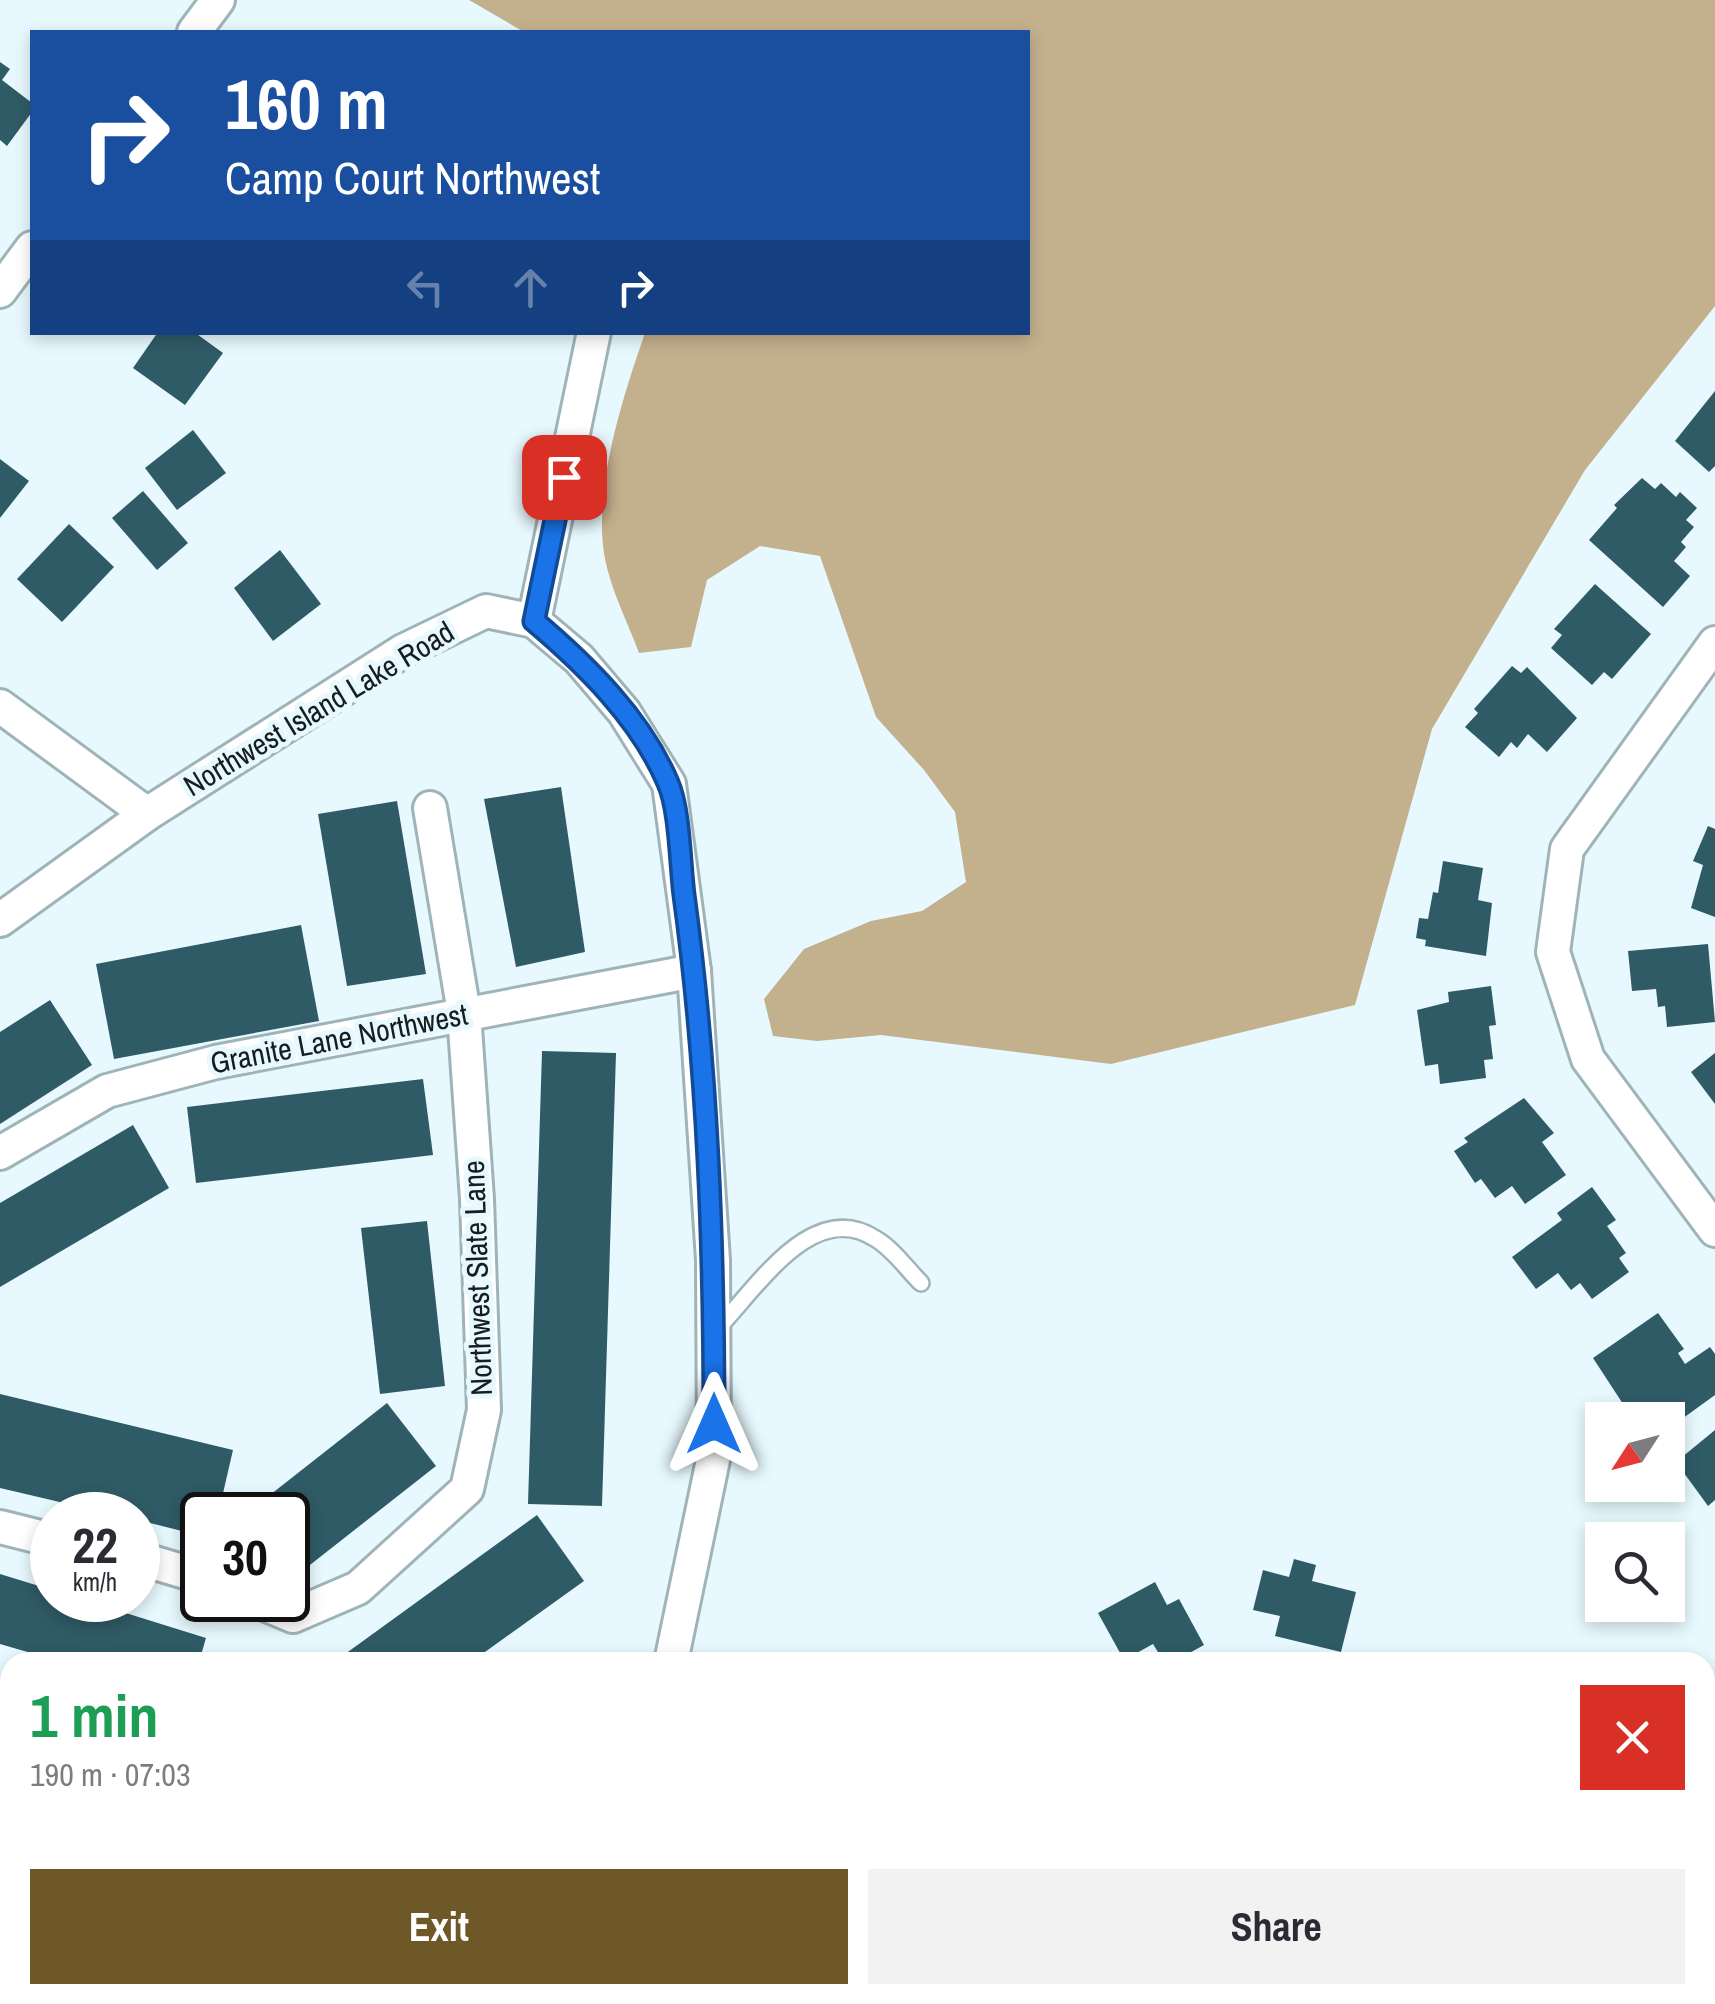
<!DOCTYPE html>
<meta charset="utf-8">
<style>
:root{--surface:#fff;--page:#f2f2f3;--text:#2b2b33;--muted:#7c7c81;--accent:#6f5828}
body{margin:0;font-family:"Archivo Narrow",sans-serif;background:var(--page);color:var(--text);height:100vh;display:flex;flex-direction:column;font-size:38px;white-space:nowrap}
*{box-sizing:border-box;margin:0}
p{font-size:32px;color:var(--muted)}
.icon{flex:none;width:55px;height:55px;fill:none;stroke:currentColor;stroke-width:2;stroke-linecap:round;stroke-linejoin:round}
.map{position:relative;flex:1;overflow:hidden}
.side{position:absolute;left:0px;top:1652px;width:1715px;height:352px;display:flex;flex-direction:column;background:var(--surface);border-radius:30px 30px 0 0;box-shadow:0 5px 15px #0003}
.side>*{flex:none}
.top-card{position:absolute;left:30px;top:30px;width:1000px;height:305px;border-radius:0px;box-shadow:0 5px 15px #0003;background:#1a4fa0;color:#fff;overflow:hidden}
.needle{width:65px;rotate:234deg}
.buttons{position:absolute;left:1585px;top:1402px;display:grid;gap:20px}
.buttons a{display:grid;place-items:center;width:100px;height:100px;border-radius:0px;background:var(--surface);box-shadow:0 5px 15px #0003;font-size:50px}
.speed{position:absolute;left:30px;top:1492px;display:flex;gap:20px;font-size:50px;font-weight:700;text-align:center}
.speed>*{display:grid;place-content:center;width:130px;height:130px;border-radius:50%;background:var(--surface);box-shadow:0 5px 15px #0003;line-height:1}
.speed small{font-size:25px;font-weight:400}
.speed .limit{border:5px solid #111;border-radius:15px;background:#fff;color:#111}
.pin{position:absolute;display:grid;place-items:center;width:85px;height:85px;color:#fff;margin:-42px;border-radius:20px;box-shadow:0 5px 15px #0006}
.me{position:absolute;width:110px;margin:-55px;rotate:0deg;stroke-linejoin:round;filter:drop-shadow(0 0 8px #0008)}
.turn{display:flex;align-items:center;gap:35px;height:210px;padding:0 30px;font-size:45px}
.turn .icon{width:130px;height:130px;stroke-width:2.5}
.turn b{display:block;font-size:70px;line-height:85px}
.lanes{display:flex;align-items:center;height:95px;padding:0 30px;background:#0003;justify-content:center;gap:50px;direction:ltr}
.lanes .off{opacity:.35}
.round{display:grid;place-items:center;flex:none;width:105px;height:105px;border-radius:0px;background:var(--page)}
.summary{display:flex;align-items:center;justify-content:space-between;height:170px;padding:0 30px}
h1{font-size:60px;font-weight:800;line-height:75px;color:#1e9e55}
.cta{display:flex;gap:20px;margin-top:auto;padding:20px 30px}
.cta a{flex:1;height:115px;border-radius:0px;background:var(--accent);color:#fff;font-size:40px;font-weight:800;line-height:115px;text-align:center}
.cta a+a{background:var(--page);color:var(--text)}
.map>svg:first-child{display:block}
</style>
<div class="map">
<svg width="1715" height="2004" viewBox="0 0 1715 2004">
<rect width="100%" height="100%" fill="#e7f9fe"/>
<path fill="#c3b08d" d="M469 0H1715V306L1585 470 1432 729 1355 1005 1111 1064 881 1035 817 1041 773 1036 764 999 804 949 871 921 922 911 966 882 955 812 924 770 876 717 820 556 760 546 707 580 691 647 639 653C628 623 611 590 605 559 592 491 623 396 645 333L1028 332V32H524Z"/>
<g fill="#2f5b66">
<path d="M0 62 10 69 2 80 32 103V112L7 146 0 140Z"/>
<path d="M158 332H194L223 353 185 405 133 368Z"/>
<path d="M1715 391V466L1709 472 1675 441Z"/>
<path d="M193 430 226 473 177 510 145 468Z"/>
<path d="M0 459 29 481 0 518Z"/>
<path d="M1642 478 1655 489 1661 483 1676 497 1680 492 1697 508 1686 520 1694 527 1681 542 1686 547 1674 561 1690 576 1663 607 1589 540 1617 508 1614 505Z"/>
<path d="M143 491 188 543 157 570 112 518Z"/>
<path d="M69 524 114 567 62 622 17 579Z"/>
<path d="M280 550 321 604 273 641 234 588Z"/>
<path d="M1595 584 1651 634 1612 679 1604 672 1592 685 1551 648 1562 635 1554 629Z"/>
<path d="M1512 666 1521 673 1527 667 1577 718 1547 752 1528 734 1517 748 1511 742 1499 757 1465 727 1478 713 1474 709Z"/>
<path d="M561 787 585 952 516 967 484 799Z"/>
<path d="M397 801 426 974 347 986 318 814Z"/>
<path d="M1708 826 1715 829V917L1691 908 1703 865 1693 861Z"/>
<path d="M1443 861 1483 868 1478 900 1492 903 1486 956 1425 946 1426 940 1416 938 1419 918 1428 919 1433 892 1438 893Z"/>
<path d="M301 925 319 1021 114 1059 96 964Z"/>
<path d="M1708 944 1715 1022 1667 1027 1665 1006 1658 1007 1656 989 1632 991 1628 951Z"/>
<path d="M1491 986 1496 1025 1489 1026 1493 1059 1484 1060 1486 1078 1440 1084 1438 1064 1425 1066 1417 1010 1449 1002 1448 992Z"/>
<path d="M50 1000 92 1065 0 1124V1032Z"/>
<path d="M542 1051 616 1053 602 1506 528 1504Z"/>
<path d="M1715 1053V1104L1691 1072Z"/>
<path d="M423 1079 433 1155 196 1183 187 1107Z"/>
<path d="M1524 1098 1554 1133 1542 1142 1566 1175 1525 1204 1512 1186 1495 1198 1481 1179 1475 1183 1454 1151 1468 1142 1464 1138Z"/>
<path d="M133 1125 169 1188 0 1287V1203Z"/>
<path d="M1592 1187 1616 1220 1607 1226 1626 1253 1619 1258 1629 1272 1592 1299 1580 1283 1571 1290 1558 1273 1536 1289 1512 1257 1562 1220 1557 1213Z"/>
<path d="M427 1221 445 1386 380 1394 361 1228Z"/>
<path d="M1658 1313 1684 1349 1678 1353 1685 1364 1710 1347 1715 1354V1395L1668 1429V1420L1656 1414 1639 1420 1628 1405 1625 1407 1593 1358Z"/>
<path d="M0 1394 233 1450 218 1515H202V1536L138 1520V1515H115L0 1488Z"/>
<path d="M387 1403 436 1466 301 1572 288 1554V1515H257L252 1509Z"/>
<path d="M1715 1430V1500L1708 1506 1676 1462Z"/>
<path d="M537 1515 584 1581 471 1662H334Z"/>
<path d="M1294 1559 1316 1565 1312 1581 1356 1592 1341 1652 1275 1636 1280 1616 1253 1610 1263 1570 1289 1577Z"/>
<path d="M0 1574 52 1590V1600H84L206 1638 199 1662H62L0 1644Z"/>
<path d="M1155 1582 1167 1605 1179 1599 1204 1645 1173 1662H1164L1153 1644 1124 1660 1098 1613Z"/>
<path d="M10 1762V1855L0 1856V1763Z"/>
<path d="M1705 1902 1715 1916V1947L1705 1954Z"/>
<path d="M762 1995H839L829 2004H751Z"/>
<path d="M1037 1995H1049L1057 2004H1027Z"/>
<path d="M1069 1995H1092L1100 2004H1059Z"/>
<path d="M1397 1995H1427L1434 2004H1392L1390 2001Z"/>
</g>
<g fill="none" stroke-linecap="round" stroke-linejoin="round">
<g stroke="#9fb4b9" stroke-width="20">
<path id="service" d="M717 1329C757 1288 813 1197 876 1239 893 1249 907 1269 921 1283"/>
</g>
<g stroke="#9fb4b9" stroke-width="38">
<g id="minor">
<path d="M194 32 218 0"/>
<path d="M0 291 32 248"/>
<path d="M534 621 594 332"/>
<path d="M1715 643 1567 849 1553 952 1588 1059 1715 1230"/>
<path d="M0 706 147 814"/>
<path d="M0 920 147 814 301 716 403 651 486 611 534 621 579 659 624 712 669 784 694 971 713 1260 714 1455 671 1662"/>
<path d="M0 1153 107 1091 216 1062 694 971"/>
<path d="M0 1527 52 1540"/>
<path d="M138 1558 202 1577"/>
<path d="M255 1600 293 1616 358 1588 467 1489 484 1410 477 1199 464 1013 430 808"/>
<path d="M0 1974 10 1976"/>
<path d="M71 1995 80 2004"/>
<path d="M1585 1995 1591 2004"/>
<path d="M246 2004 261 1995"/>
<path d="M937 2004 945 1995"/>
</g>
</g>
<use href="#service" stroke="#fff" stroke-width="15"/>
<use href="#minor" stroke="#fff" stroke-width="32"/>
</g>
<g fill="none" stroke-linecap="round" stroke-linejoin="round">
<g stroke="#114b97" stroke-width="25">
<path id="route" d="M564 477 534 621C586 665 641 719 668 783 680 810 680 864 684 895 708 1070 714 1248 714 1424"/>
</g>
<use href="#route" stroke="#1a73e8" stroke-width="18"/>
</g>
<g text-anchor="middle" stroke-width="10" stroke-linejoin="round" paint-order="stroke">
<g font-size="30" fill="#151d1f" stroke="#e7f9fe">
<text transform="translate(319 709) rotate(-31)" y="10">Northwest Island Lake Road</text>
<text transform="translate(339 1039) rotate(-11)" y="10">Granite Lane Northwest</text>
<text transform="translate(478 1278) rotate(-92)" y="10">Northwest Slate Lane</text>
</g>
</g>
</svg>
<div class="buttons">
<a><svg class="needle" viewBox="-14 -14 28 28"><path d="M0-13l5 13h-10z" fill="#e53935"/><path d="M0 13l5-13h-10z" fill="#7c7c81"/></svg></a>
<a><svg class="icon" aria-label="search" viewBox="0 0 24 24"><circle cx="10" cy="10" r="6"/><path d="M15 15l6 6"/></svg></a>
</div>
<div class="speed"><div>22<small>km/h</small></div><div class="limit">30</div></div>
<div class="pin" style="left:564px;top:477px;background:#d93025"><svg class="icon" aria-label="arrive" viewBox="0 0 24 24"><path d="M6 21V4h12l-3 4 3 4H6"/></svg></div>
<svg class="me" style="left:714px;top:1424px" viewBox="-20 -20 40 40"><path d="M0-17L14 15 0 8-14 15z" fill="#1a73e8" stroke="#fff" stroke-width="4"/></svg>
<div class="top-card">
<div class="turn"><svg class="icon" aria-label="right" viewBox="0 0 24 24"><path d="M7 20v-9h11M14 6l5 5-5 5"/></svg><div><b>160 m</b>Camp Court Northwest</div></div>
<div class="lanes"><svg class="icon off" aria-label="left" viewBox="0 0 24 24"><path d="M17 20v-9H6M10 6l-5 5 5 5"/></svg><svg class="icon off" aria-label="ahead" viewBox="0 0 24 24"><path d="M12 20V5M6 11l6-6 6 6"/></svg><svg class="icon" aria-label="right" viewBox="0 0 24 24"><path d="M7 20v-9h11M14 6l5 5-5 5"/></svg></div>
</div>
<section class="side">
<div class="summary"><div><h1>1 min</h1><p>190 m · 07:03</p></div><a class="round" style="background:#d93025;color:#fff"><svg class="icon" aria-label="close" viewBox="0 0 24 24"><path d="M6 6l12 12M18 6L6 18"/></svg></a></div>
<div class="cta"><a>Exit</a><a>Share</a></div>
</section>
</div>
